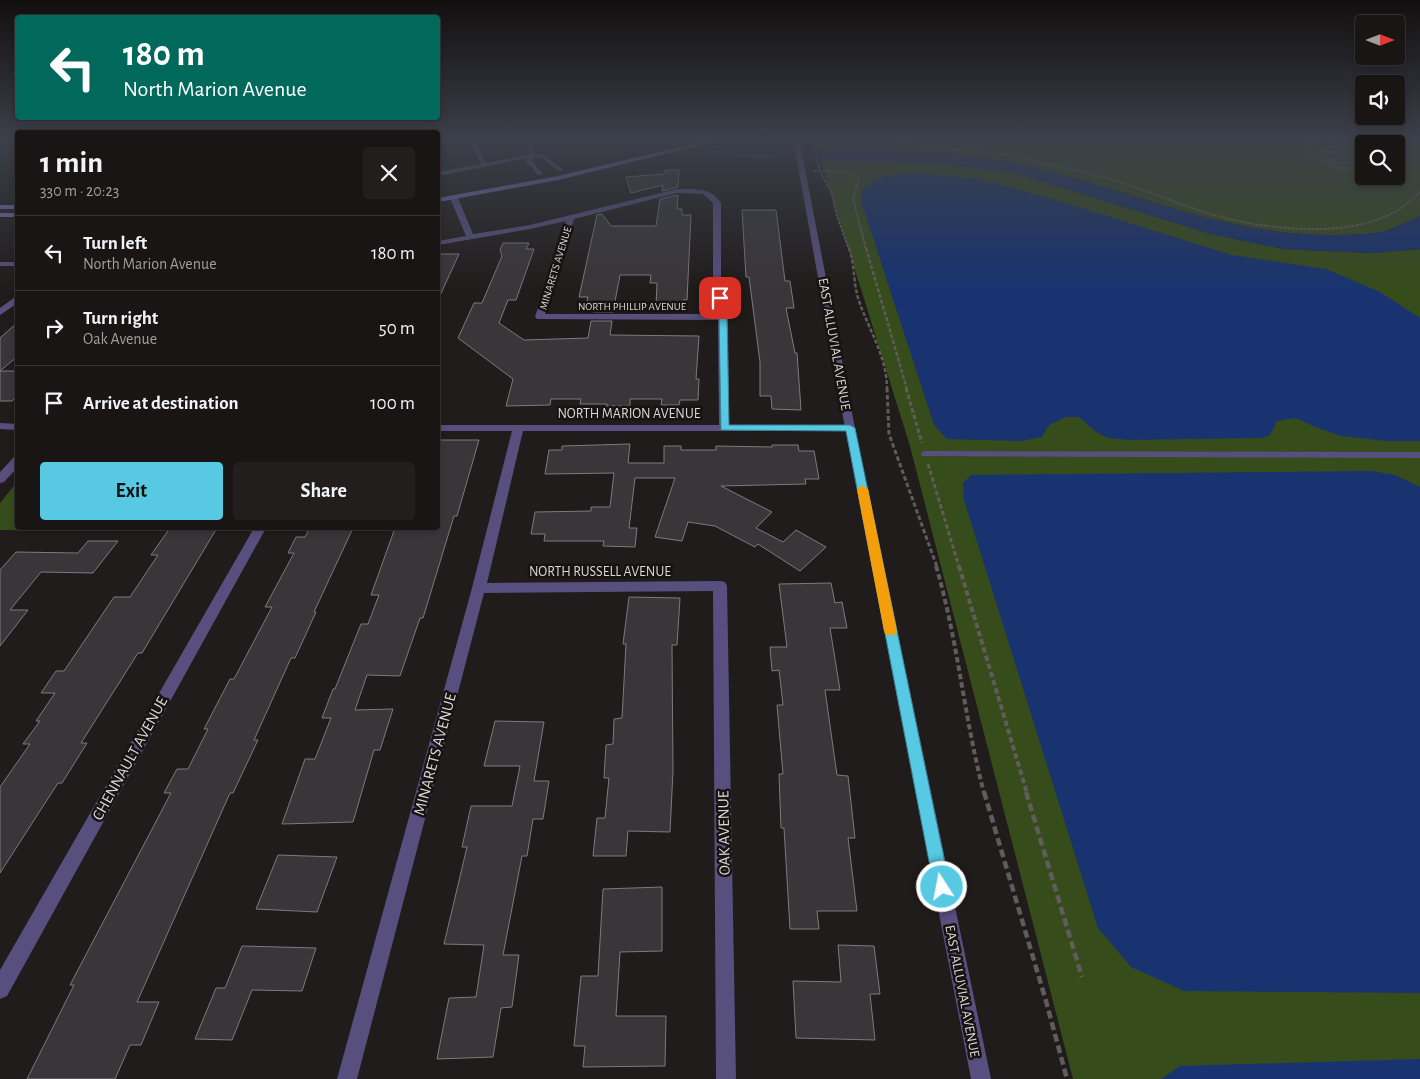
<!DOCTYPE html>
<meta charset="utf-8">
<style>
:root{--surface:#181514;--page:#211e1d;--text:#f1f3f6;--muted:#9f9fa0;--line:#363434;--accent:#58c9e3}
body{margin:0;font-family:"Alegreya Sans",sans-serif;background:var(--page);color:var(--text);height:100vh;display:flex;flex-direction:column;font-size:19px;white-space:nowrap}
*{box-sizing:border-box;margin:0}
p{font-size:16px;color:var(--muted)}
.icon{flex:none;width:28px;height:28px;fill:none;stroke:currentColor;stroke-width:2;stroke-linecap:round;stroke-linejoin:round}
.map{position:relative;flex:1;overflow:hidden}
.panel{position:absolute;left:15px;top:130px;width:425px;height:400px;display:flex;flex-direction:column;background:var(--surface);border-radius:5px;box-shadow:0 2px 8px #0003,0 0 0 1px var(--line)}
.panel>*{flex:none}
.banner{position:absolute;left:15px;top:15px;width:425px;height:105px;border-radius:5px;box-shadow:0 2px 8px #0003,0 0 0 1px var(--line);background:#00695c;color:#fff;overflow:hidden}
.needle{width:32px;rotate:90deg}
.tools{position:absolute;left:1355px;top:15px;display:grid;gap:10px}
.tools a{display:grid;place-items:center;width:50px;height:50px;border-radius:5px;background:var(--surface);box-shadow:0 2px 8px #0003,0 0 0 1px var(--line);font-size:25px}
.pin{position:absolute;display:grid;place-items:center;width:42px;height:42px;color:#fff;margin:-21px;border-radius:10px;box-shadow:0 2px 8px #0006}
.me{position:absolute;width:55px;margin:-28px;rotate:349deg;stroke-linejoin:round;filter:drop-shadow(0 0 4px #0008)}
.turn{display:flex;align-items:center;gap:18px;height:105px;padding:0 25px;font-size:22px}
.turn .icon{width:65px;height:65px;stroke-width:2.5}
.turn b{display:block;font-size:35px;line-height:42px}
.round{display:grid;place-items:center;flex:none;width:52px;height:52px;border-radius:5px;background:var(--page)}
.headline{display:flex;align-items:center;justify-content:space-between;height:85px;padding:0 25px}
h1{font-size:30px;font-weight:600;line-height:38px}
.primary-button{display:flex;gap:10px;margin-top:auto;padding:10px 25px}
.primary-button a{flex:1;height:58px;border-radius:5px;background:var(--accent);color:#111;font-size:20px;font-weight:600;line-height:58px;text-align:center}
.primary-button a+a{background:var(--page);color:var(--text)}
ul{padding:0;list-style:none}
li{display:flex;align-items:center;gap:15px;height:75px;padding:0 25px;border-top:1px solid var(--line)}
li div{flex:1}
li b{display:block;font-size:19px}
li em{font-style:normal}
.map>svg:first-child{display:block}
</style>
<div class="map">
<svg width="1420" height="1079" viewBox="0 0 1420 1079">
<rect width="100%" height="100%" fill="#201c1b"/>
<g fill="#364c1b" fill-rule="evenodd">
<path d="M814 138H1420V216C1408 221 1394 229 1382 232 1365 235 1346 235 1329 235 1220 236 1122 185 1017 164 951 150 884 149 817 148ZM1364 144H1396V176H1364Z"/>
<path d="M821 161 938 163 1019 174 1211 234 1284 249 1372 253 1420 249V1079H1073L910 446Z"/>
<path d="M17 482 18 528H134L132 531 0 530V503Z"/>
</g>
<g fill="#183370">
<path d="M817 148C884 149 951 150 1017 164 1122 185 1220 236 1329 235 1346 235 1365 235 1382 232 1394 229 1408 221 1420 216V249L1372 253 1284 249 1211 234 1019 174 938 163 821 161Z"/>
<path d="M918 173 979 179 1046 197 1232 255 1326 269 1380 292 1420 318V441H1386L1341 436 1318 428 1295 418 1277 421 1270 435 1260 438 1129 440 1108 438 1096 432 1079 417H1066L1049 425 1042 437 1021 441 947 439 934 425 862 204 861 191C876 174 896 174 918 173Z"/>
<path d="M1372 471 1395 475 1420 487V993L1184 991 1131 967 1098 928 964 500 963 483 971 475Z"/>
<path d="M1420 1059V1079H1161L1180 1066Z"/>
</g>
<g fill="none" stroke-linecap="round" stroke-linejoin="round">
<path stroke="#183370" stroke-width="3" d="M706 150 735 155 779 156"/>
</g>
<g fill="#39363a" stroke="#7c7a7e">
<path d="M665 170H679L678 187 662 191 663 185 631 193 626 177 664 174Z"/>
<path d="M678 195 677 209H682V215H691L687 300H683V306H656L657 283H650L651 275H620L613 312H593L595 305H586L588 297H579L597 215 602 214 611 226H656L660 199Z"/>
<path d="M742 210H776L785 281H790L794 308H786L795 353H797L801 410 772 409 771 396H760V362L749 277H746Z"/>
<path d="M503 243H529L526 249H534L516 300H508L499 323 524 340 588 338 591 321H612L610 335 699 336 696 379H699L698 400H680L679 405H661L662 399H630V406H606L607 404H580L581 399H551L550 405 506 406 513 379 458 338 474 303H482L502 256 500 250Z"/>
<path d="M438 254H459L438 300Z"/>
<path d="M18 322V356L0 371H18V395L12 401H0V338Z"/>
<path d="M438 440H479L457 516H454L423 618H420L400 676 367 675 355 710 393 709 380 750H374L353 822 282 824 305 759H315L331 718H322L333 689H335L361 624H368L379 595H371L395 528H438Z"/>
<path d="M630 444 628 463H664V446H681V450H716V446L772 447V445H798L799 451H814L819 479H805L806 484 721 486 772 512 756 528 783 542 796 530 826 547 800 571 758 544 755 547 715 526 688 522 682 541 655 537 675 478H635L629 528H637L635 547 603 546 604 541H544L545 534H531L535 512 591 511V507H610L614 473 545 474 549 450H562V446Z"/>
<path d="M170 528H217L142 653H138L81 743H87L62 783H58L0 873V787L30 744H23L40 721H36L55 693H41L56 671H64L114 597H130L158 555H151Z"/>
<path d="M310 528H353L314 612H316L295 658H291L254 740H258L233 793H230L137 1002H159L141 1045H130L115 1079H27L74 985H70L171 793H164L177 769H188L208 729H204L230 679H234L272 607H265L294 553H288L296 537H305Z"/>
<path d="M88 541H118L93 573 41 572 10 610H28L0 646V570L16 552 78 553Z"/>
<path d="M831 583 835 603 842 602 847 628H830L840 690H825L837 775 848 776 855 838H848L857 911H817L819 929H790L784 828H781L779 774H783L777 705H783L779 670 772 671 770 647H787L779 584Z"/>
<path d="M629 597 680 598 677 645H672L673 771 670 832 628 831 626 856H593L597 818H605L609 778H604L606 745 613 744 614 719 622 718 626 644H623Z"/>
<path d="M495 721 544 722 534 781H549L543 819H533L527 856H522L503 955H519L512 1007 501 1008 493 1057 437 1059 449 998 476 997 484 945 444 944 467 847H462L471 806H512L520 766H484Z"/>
<path d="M278 855 337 857 317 912 256 909Z"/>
<path d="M662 887V951L620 952 616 1016H666L665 1066 583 1067 585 1046H574L581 976H598L603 889Z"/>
<path d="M838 945 874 946 880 994H870L875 1040 796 1038 793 981 841 982Z"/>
<path d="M242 946 316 948 302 991 252 990 232 1040 195 1039 216 988H225Z"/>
</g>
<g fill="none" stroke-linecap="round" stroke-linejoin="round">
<g stroke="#605c5b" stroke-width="2" stroke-dasharray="3 1" stroke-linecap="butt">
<path d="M812 138 820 171 832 194 837 216 849 249"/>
<path d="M875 138C931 148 988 150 1044 163 1074 170 1103 176 1132 186 1164 197 1196 211 1229 219 1275 230 1343 236 1386 216 1399 211 1410 202 1420 192"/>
<path d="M1285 138 1361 151 1364 154"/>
<path d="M1326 138 1354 142 1358 138"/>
<path d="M1329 138 1328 141C1333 145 1339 147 1344 142"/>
<path d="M1376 138 1378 144"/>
<path d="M1342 140 1364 151"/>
<path d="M1313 144 1309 155 1333 166 1364 174"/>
<path d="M1346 148 1345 157 1356 162H1364"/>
<path d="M1328 159 1327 157 1337 160H1328L1319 156 1322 149 1345 157"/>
<path d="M1330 164 1356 162 1364 171"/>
<path d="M814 171 846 172 859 178 853 199 866 249"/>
</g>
<g stroke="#605c5b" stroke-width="2.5" stroke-dasharray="4 2" stroke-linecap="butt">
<path d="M849 248C855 265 853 284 859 301 869 330 887 357 887 389"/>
<path d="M866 248 907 389"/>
</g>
<g stroke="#605c5b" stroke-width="3" stroke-dasharray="4.5 2.5" stroke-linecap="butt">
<path d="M887 388 889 434 937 567"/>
<path d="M906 388 922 443"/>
<path d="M928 464 959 567"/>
</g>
<g stroke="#605c5b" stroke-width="4" stroke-dasharray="5.5 3" stroke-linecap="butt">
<path d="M936 566C958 640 964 718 984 793"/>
<path d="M959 566 1027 793"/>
</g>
<g stroke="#605c5b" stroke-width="4.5" stroke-dasharray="8 4" stroke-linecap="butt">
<path d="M984 792 1046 1001 1067 1079"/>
<path d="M1026 792 1082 977"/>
</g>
<g fill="#574f7e" fill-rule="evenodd">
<path d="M491 138 475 141 486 163 530 154 526 146C530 139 531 138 538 138L534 141 532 146 535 154 544 155 563 170 558 171 541 157H534L531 160 542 173V175H538L526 161 527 158 438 176V172L481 164 469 140 475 138Z"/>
<path d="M925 451 1420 452V458L922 456 921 454 922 452Z"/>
</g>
<g fill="#574f7e" fill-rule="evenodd">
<path d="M677 189C694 189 711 187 721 203V280L728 317 729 425H850L855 428 850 431H523L487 583 720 581 725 582 727 586 736 1079H716L713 591 484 593 357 1079H337L472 588 512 431H438V425H719L718 320 537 319 535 317 566 221 530 229 438 245V241L466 236 450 198 454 196 458 198 473 234 530 225ZM677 193 703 194 713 203V280L718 314H545L574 219Z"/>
<rect x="0" y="262" width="18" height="4"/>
<path d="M18 295V303L0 315V308Z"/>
<path d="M0 423 18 424V430L0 429Z"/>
<path d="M18 456V467L4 482 0 483V472L14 457Z"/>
<path d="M254 528H266L7 996 0 999V970Z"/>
</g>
<path fill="#574f7e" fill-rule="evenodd" d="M793 138H799L855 428 991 1079H971L845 428Z"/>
<g fill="#796ab6" fill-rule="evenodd">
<path d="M718 138H730L558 180 438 202V198L558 176Z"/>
<rect x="0" y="205" width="18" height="4"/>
<rect x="0" y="213" width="18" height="4"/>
</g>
</g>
<linearGradient id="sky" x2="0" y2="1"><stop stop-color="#120f0f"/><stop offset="0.48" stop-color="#3c404a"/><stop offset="1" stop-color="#3c404a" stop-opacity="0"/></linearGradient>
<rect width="1420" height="289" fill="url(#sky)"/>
<path fill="#58c9e3" stroke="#398394" d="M720 296 724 298 727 317 729 425H850L855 428 950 887 948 893 942 896 937 893 934 887 846 431 721 430 719 317 716 298Z"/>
<path fill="#f59e0b" d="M862 485 868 489 897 631 895 635H886L884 631 857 489Z"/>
<g text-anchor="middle" stroke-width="5" stroke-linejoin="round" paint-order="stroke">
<g font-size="11" fill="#dbd8d7" stroke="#171312">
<text transform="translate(555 268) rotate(-73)" y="4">MINARETS AVENUE</text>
<text x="632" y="310">NORTH PHILLIP AVENUE</text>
</g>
<g font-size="14" fill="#dbd8d7" stroke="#171312">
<text transform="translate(835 344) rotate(80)" y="5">EAST ALLUVIAL AVENUE</text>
<text x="629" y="418">NORTH MARION AVENUE</text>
<text x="600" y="576">NORTH RUSSELL AVENUE</text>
<text transform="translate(963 991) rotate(79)" y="5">EAST ALLUVIAL AVENUE</text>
</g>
<g font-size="16" fill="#dbd8d7" stroke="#171312">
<text transform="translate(434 754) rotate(-75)" y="6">MINARETS AVENUE</text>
<text transform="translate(129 758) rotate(-61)" y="6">CHENNAULT AVENUE</text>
<text transform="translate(723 833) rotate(-91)" y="6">OAK AVENUE</text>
</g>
</g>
</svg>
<div class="tools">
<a><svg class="needle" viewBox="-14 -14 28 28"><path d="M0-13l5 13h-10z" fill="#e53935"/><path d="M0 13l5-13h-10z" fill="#9f9fa0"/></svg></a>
<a><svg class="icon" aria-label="sound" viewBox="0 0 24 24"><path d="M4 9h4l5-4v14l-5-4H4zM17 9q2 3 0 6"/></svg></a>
<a><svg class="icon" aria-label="search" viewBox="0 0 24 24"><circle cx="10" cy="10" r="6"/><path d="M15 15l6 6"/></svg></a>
</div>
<div class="pin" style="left:720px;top:298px;background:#d93025"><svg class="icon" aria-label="arrive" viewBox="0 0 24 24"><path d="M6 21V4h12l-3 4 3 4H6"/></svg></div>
<svg class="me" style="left:942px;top:887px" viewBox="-20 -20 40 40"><circle r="17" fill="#58c9e3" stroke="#fff" stroke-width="3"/><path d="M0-11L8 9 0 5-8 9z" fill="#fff"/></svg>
<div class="banner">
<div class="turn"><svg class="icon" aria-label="left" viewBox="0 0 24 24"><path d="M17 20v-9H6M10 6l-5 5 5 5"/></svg><div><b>180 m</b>North Marion Avenue</div></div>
</div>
<section class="panel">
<div class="headline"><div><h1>1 min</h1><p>330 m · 20:23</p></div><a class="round"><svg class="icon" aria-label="close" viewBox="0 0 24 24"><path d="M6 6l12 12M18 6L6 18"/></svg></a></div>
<ul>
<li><svg class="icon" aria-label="left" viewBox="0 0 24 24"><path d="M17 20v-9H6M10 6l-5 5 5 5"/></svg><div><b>Turn left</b><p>North Marion Avenue</p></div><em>180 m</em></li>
<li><svg class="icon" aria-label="right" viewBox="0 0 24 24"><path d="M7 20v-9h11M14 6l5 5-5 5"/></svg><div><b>Turn right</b><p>Oak Avenue</p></div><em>50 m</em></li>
<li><svg class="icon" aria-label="arrive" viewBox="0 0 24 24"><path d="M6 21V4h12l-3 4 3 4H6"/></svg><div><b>Arrive at destination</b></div><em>100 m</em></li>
</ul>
<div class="primary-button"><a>Exit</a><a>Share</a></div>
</section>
</div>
